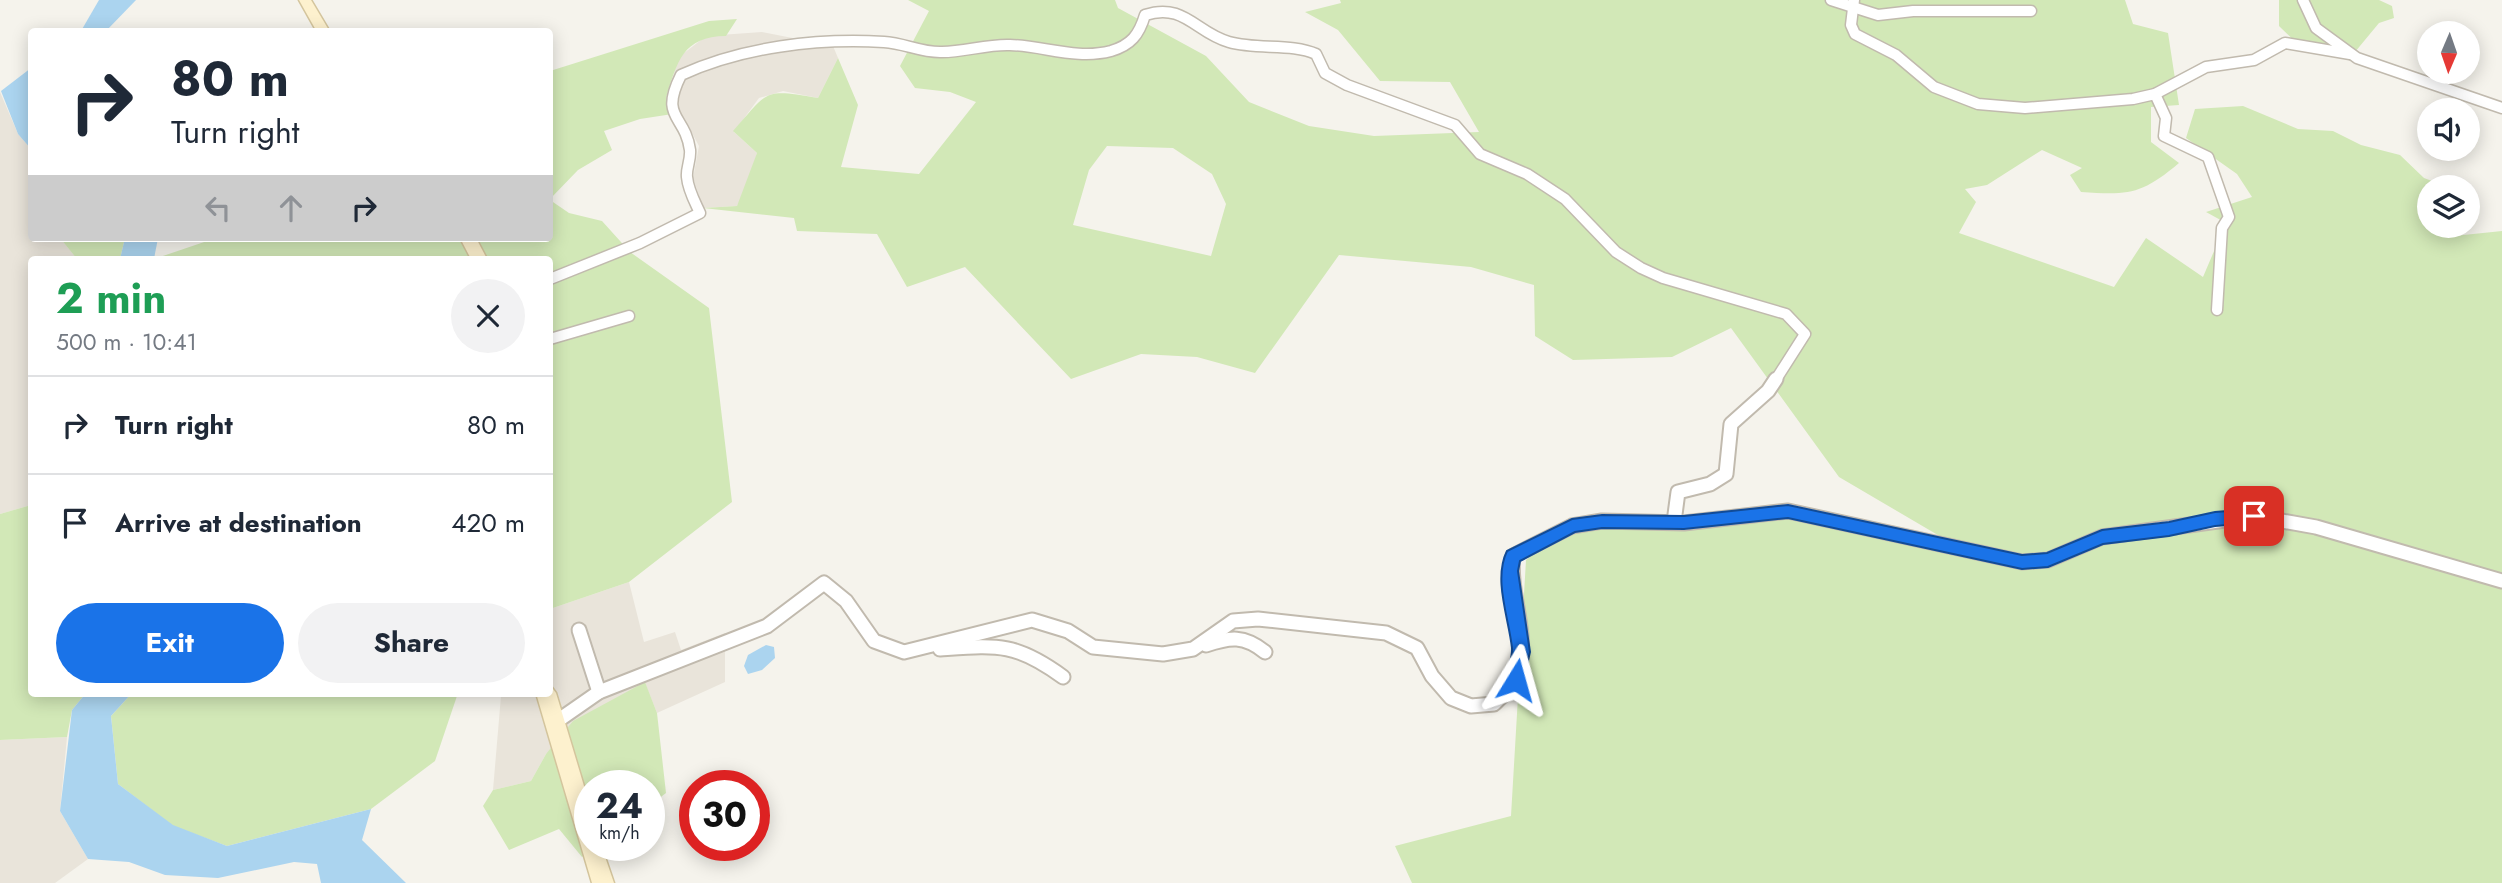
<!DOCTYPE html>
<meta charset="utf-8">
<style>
:root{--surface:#fff;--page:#f2f2f3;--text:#1f2937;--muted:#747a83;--line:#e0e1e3;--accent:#1a73e8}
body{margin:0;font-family:Jost,sans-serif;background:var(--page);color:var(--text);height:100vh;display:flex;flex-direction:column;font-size:26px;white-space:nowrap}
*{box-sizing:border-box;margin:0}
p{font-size:23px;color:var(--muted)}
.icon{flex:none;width:38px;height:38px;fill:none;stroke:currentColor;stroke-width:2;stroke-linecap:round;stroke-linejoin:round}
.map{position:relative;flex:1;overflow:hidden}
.drawer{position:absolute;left:28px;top:256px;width:525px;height:441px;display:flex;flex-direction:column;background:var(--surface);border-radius:7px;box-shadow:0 4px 18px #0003}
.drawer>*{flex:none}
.hud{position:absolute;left:28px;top:28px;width:525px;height:214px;border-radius:7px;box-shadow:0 4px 18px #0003;background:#fff;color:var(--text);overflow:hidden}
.needle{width:46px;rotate:182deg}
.fabs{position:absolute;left:2417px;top:21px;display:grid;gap:14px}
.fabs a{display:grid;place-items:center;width:63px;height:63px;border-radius:50%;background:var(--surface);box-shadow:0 4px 18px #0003;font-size:35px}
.speed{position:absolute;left:574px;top:770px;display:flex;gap:14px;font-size:35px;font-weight:700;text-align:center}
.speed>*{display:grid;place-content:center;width:91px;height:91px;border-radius:50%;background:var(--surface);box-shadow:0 4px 18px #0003;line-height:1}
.speed small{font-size:18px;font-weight:400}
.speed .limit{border:10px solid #d22;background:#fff;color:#111}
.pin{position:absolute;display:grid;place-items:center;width:60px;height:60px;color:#fff;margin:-30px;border-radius:14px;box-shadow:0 4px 10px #0006}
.me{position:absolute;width:77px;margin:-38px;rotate:8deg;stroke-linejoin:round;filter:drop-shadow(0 0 5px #0008)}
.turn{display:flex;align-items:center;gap:24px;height:147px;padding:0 28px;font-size:32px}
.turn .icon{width:91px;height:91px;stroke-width:2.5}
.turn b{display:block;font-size:49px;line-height:60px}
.lanes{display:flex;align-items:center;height:66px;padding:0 28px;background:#0003;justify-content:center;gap:35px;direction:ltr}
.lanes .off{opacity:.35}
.round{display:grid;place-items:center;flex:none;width:74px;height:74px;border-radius:37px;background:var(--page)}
.summary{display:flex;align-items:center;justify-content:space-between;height:119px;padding:0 28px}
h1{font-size:42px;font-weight:700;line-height:52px;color:#1e9e55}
.action{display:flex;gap:14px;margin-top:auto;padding:14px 28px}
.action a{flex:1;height:80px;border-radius:42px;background:var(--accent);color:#fff;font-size:28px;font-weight:700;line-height:80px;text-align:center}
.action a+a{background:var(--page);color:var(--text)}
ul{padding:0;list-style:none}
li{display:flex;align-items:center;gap:21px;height:98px;padding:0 28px;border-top:2px solid var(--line)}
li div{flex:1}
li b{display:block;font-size:26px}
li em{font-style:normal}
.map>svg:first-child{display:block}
</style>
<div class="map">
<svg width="2502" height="883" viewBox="0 0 2502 883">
<rect width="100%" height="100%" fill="#f5f3ec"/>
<g fill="#e9e4da">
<path d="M762 32 833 46 838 58 818 98 783 91 759 98 734 132 757 153 748 187 737 206 703 208 693 178 699 146 685 120 666 98 679 57 706 36Z"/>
<path d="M0 92 18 134 31 149 32 238H60L77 259H32L31 505 0 514Z"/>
<path d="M629 582 644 642 675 632 681 650 725 633V682L657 713 645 683 546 754 531 781 493 790 501 696 508 693H550V609Z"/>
<path d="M67 737 60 811 88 859 55 883H0V740Z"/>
</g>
<g fill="#d2e8b7" fill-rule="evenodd">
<path d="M908 0H1115L1118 8 1206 56 1249 102 1309 126 1374 136 1479 132 1450 82 1380 81 1338 30 1305 12 1341 3 1340 0H2125L2133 24 2168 33 2179 105 2151 107V142L2179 163C2141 195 2129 195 2081 192L2070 175 2082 168 2042 150 1987 185 1965 189 1976 202 1959 233 2114 287 2146 238 2203 277 2226 223 2206 212 2252 197 2237 174 2186 138 2195 109 2243 106 2298 129 2333 131 2361 145 2400 155 2424 178 2445 186 2429 187V226H2452L2454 236 2502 231V883H1412L1395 846 1511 816 1526 560 1557 534 1788 511 1977 558 1839 477 1731 328 1672 357 1573 360 1535 336 1534 285 1471 267 1339 255 1255 373 1197 357 1141 354 1071 379 965 267 907 287 877 234 797 231 794 218 703 208 737 206 757 153 733 131C769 91 762 88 818 98L838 58 858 105 841 167 919 174 976 102 950 92 915 88 900 66 929 11ZM1107 146 1173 148 1212 174 1226 204 1211 256 1073 225 1089 170Z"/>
<path d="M2279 0H2379L2392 6 2394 18 2379 23 2350 58 2305 51 2279 26Z"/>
<path d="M737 19 726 36C683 36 677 62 666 98L679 113 640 119 604 131 612 150 578 170 550 199V71L709 21Z"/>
<path d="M550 200 569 213 602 221 630 252 709 308 732 502 629 582 550 609V259H154L216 238H550Z"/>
<path d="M60 238H125L120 259H77Z"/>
<path d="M31 505 32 693H86L72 710 67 737 0 740V514Z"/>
<path d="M645 682 657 713 666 793 649 806V786H590V845H598L582 857 559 829 509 850 483 806 493 790 531 781 546 754 573 721Z"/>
<path d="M132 693H458L435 761 371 809 227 846 173 826 118 784 111 716Z"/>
</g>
<g fill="#abd4ef">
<path d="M99 0H136L106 31H81Z"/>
<path d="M31 68V149L18 134 1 91Z"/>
<path d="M125 238H158L154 259H120Z"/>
<path d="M766 645 774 647 775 658 762 670 748 674 744 666 748 655Z"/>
<path d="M86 693H132L111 716 118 784 173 825 227 846 371 809 362 840 406 883H321L317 864 294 862 218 878 165 875 129 862 88 859 60 811 72 710Z"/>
</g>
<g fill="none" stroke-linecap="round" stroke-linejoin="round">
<g stroke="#c1baae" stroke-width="13">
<g id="street-far1">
<path d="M1831 0 1878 15 1913 11H2031"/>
<path d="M1854 0 1851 25 1855 34 1896 55 1934 87 1978 104 2025 108 2133 99 2155 94 2206 67 2254 60 2285 43 2350 54"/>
<path d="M2303 0 2316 28 2357 58 2502 108"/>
<path d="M2155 94 2166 118 2164 136 2208 157 2229 217 2222 228 2217 310"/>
<path d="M550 279 640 243 700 213C695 202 688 190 687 177 686 168 691 160 690 150 685 114 659 119 681 75 742 47 817 38 884 42 904 43 922 53 942 52 965 52 987 44 1010 45 1044 46 1077 60 1111 51 1131 45 1139 35 1145 15 1184 2 1196 33 1229 42 1257 50 1292 43 1316 54L1325 73 1347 85 1455 125 1480 154 1527 174 1565 199 1616 252 1641 268 1663 278 1786 314 1805 334 1775 381"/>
<path d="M550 339 629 316"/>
</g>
</g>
<g stroke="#c1baae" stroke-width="17">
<g id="street">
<path d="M1674 522 1678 492 1710 484 1726 474 1731 424 1768 391 1776 379"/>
<path d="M579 630 599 692"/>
<path d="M1206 645C1230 637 1244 635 1265 652"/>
<path d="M940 649C997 645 1015 642 1063 677"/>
<path d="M553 724 599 692 767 626 824 583 846 601 874 641 904 652 1032 620 1068 631 1093 647 1163 654 1193 649 1233 621 1258 619 1386 633 1417 648 1432 676 1451 698 1471 706 1494 704C1501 696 1511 689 1515 679 1533 641 1508 596 1513 556L1572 526 1602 521 1684 523 1788 511 2022 562 2048 560 2102 537 2254 516 2316 527 2502 581"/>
</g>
</g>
<g stroke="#d4c59d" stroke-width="3">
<g id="secondary">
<path d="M299 0H311L330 32H317Z"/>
<path d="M460 238H476L487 259H471Z"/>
<path d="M550 685 556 693 590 806V845H601L614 883H592L536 693H550Z"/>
</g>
</g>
<use href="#street-far1" stroke="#fff" stroke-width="10"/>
<use href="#street" stroke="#fff" stroke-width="13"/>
<use href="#secondary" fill="#fdf1ce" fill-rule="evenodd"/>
</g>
<path fill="#1a73e8" stroke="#114b97" stroke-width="2" d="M1788 505 2022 555 2047 553 2102 530 2169 522 2215 512 2254 509 2262 516 2254 523 2215 526 2169 536 2103 544 2048 567 2022 569 1788 518 1684 529 1602 528 1575 532 1520 561 1518 571 1530 652 1522 685H1509C1504 674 1513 661 1512 648 1509 619 1493 579 1507 551L1572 519 1602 515 1684 516Z"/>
</svg>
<div class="fabs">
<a><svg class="needle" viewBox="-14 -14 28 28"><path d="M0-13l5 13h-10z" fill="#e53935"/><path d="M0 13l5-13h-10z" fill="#747a83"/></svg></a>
<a><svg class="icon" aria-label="sound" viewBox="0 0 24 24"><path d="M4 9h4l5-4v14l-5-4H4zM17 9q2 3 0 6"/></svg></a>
<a><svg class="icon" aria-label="layers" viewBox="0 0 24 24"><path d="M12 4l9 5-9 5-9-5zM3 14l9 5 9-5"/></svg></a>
</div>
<div class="speed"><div>24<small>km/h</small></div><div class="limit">30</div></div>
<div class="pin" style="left:2254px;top:516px;background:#d93025"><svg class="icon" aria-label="arrive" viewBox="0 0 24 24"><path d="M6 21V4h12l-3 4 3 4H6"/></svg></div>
<svg class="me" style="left:1516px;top:680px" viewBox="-20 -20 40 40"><path d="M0-17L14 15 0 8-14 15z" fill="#1a73e8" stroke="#fff" stroke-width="4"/></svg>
<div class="hud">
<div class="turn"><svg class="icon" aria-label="right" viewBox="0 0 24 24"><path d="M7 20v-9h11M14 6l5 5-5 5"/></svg><div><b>80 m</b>Turn right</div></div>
<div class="lanes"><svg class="icon off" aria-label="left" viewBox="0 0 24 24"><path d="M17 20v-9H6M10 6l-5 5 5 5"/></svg><svg class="icon off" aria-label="ahead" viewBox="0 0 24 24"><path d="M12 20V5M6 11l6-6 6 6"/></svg><svg class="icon" aria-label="right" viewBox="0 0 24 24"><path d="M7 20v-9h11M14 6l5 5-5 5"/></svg></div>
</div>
<section class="drawer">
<div class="summary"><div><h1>2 min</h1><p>500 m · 10:41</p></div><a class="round"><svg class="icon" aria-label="close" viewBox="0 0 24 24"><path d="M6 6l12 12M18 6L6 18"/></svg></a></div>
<ul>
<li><svg class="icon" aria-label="right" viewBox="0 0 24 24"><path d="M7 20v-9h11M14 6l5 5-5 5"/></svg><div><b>Turn right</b></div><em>80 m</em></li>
<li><svg class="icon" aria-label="arrive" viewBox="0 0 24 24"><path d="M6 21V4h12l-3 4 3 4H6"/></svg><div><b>Arrive at destination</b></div><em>420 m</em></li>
</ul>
<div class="action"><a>Exit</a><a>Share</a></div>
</section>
</div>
